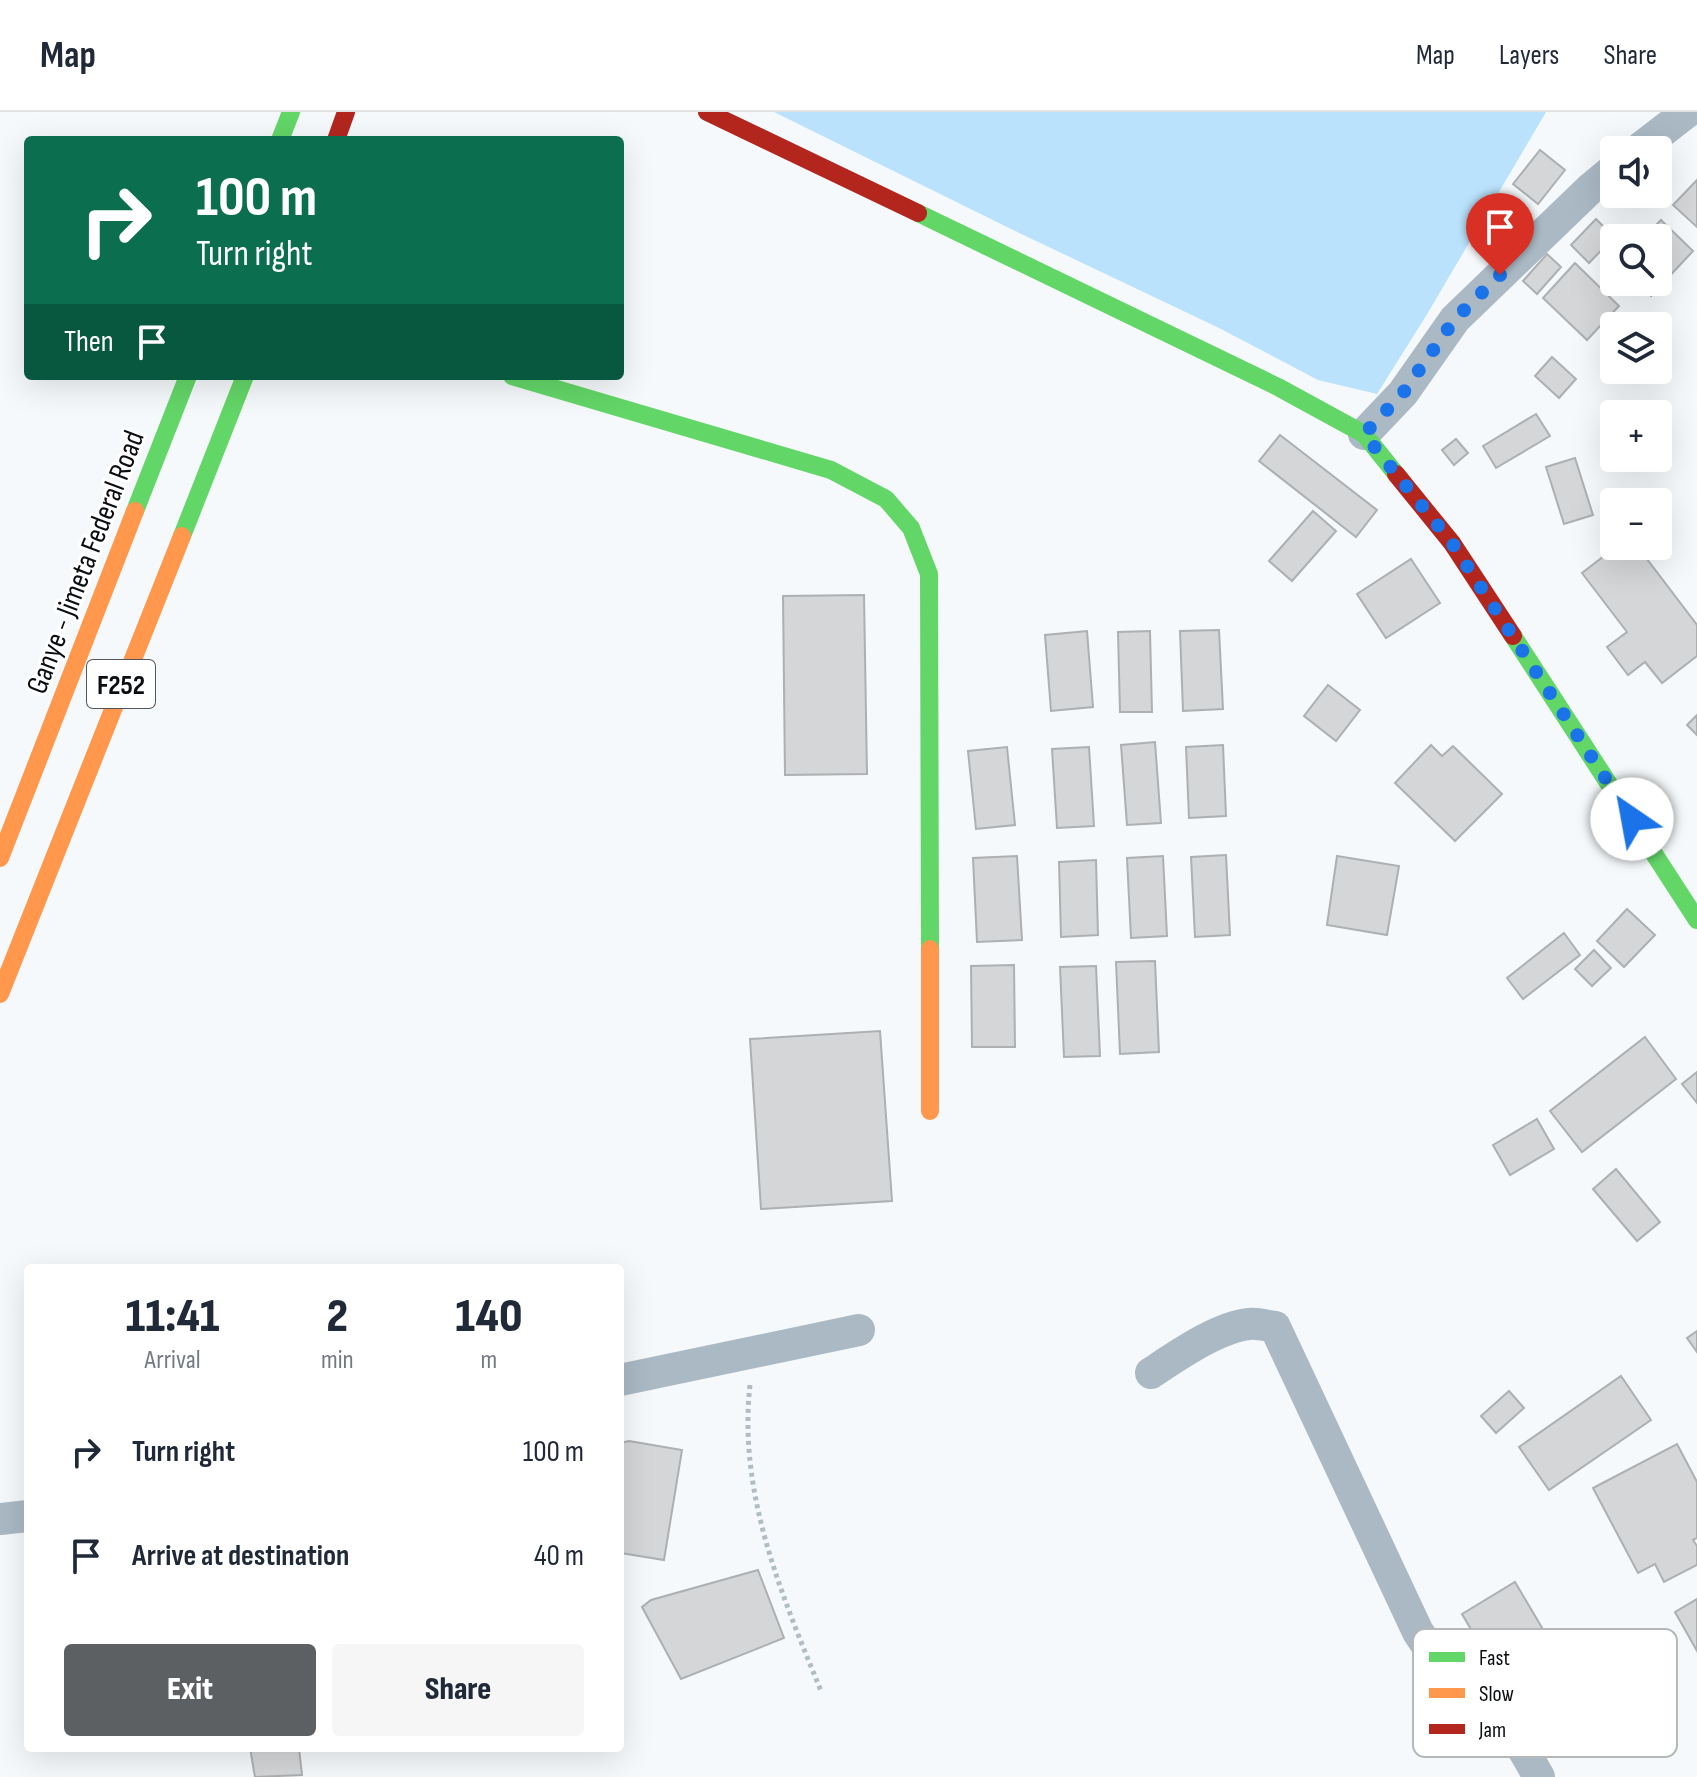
<!DOCTYPE html>
<meta charset="utf-8">
<style>
:root{--surface:#fff;--page:#f6f6f7;--text:#1f2937;--muted:#747a83;--line:#e0e1e3;--accent:#5d6062}
body{margin:0;font-family:"Sofia Sans Condensed",sans-serif;background:var(--page);color:var(--text);height:100vh;display:flex;flex-direction:column;font-size:30px;white-space:nowrap}
*{box-sizing:border-box;margin:0}
p{font-size:26px;color:var(--muted)}
.icon{flex:none;width:44px;height:44px;fill:none;stroke:currentColor;stroke-width:2;stroke-linecap:round;stroke-linejoin:round}
.map{position:relative;flex:1;overflow:hidden}
.details{position:absolute;left:24px;top:1152px;width:600px;height:488px;display:flex;flex-direction:column;background:var(--surface);border-radius:8px;box-shadow:0 8px 32px #0002}
.details>*{flex:none}
.banner{position:absolute;left:24px;top:24px;width:600px;height:244px;border-radius:8px;box-shadow:0 8px 32px #0002;background:#0b6e4f;color:#fff;overflow:hidden}
.fabs{position:absolute;left:1600px;top:24px;display:grid;gap:16px}
.fabs a{display:grid;place-items:center;width:72px;height:72px;border-radius:8px;background:var(--surface);box-shadow:0 8px 32px #0002;font-size:40px}
.pin{position:absolute;display:grid;place-items:center;width:68px;height:68px;color:#fff;margin:-82px -34px;border-radius:50% 50% 50% 0;rotate:-45deg;box-shadow:0 0 8px #0007}
.pin .icon{rotate:45deg}
.me{position:absolute;width:88px;margin:-44px;rotate:327deg;stroke-linejoin:round;filter:drop-shadow(0 0 6px #0008)}
.turn{display:flex;align-items:center;gap:28px;height:168px;padding:0 40px;font-size:36px}
.turn .icon{width:104px;height:104px;stroke-width:2.5}
.turn b{display:block;font-size:56px;line-height:68px}
.then{display:flex;align-items:center;height:76px;padding:0 40px;background:#0003;gap:16px;font-size:30px}
.eta{display:flex;justify-content:space-evenly;align-items:center;height:136px;text-align:center}
.eta b{font-size:48px;font-weight:800;line-height:56px}
.action{display:flex;gap:16px;margin-top:auto;padding:16px 40px}
.action a{flex:1;height:92px;border-radius:8px;background:var(--accent);color:#fff;font-size:32px;font-weight:800;line-height:92px;text-align:center}
.action a+a{background:var(--page);color:var(--text)}
ul{padding:0;list-style:none}
li{display:flex;align-items:center;gap:24px;height:104px;padding:0 40px}
li div{flex:1}
li b{display:block;font-size:30px}
li em{font-style:normal}
header{display:flex;align-items:center;gap:48px;box-sizing:border-box;height:112px;padding:0 40px;background:var(--surface);border-bottom:2px solid var(--line)}
header strong{font-size:38px}
nav{display:flex;gap:44px;margin-inline-start:auto;font-size:28px}
.map>svg:first-child{display:block}
</style>
<header>
<strong>Map</strong>
<nav><a>Map</a><a>Layers</a><a>Share</a></nav>
</header>
<div class="map">
<svg width="1697" height="1665" viewBox="0 0 1697 1665">
<rect width="100%" height="100%" fill="#f6f9fb"/>
<path fill="#bae2fc" d="M774 0H1546L1426 204 1377 282 1318 268 1219 216 1011 117Z"/>
<g fill="#d4d6d8" stroke="#adb0b2" stroke-width="2">
<path d="M1540 38 1565 58 1538 92 1513 72Z"/>
<path d="M1697 68V115L1673 93Z"/>
<path d="M1596 107 1614 125 1589 151 1571 133Z"/>
<path d="M1661 108 1693 139 1651 184 1636 170H1658V126H1643Z"/>
<path d="M1547 142 1561 155 1537 182 1523 169Z"/>
<path d="M1575 151 1619 194 1587 228 1543 186Z"/>
<path d="M1552 245 1576 267 1559 286 1535 264Z"/>
<path d="M1536 302 1550 324 1496 356 1483 334Z"/>
<path d="M1280 323 1377 398 1356 425 1259 349Z"/>
<path d="M1456 327 1468 341 1454 353 1442 338Z"/>
<path d="M1575 346 1593 403 1564 412 1546 355Z"/>
<path d="M1313 399 1336 419 1292 469 1269 449Z"/>
<path d="M1617 434H1637L1697 513V544L1662 571 1645 550 1628 563 1607 535 1627 520 1582 461Z"/>
<path d="M1411 447 1440 491 1386 526 1357 482Z"/>
<path d="M864 483 867 662 785 663 783 484Z"/>
<path d="M1219 518 1223 597 1183 599 1180 519Z"/>
<path d="M1087 519 1093 595 1051 599 1045 523Z"/>
<path d="M1150 519 1152 600H1120L1118 520Z"/>
<path d="M1328 573 1360 598 1336 629 1304 604Z"/>
<path d="M1697 603V623L1687 613Z"/>
<path d="M1155 630 1161 711 1127 713 1121 633Z"/>
<path d="M1223 633 1226 704 1189 706 1186 635Z"/>
<path d="M1431 633 1442 644 1453 634 1502 682 1455 729 1395 671Z"/>
<path d="M1007 635 1015 713 976 717 968 639Z"/>
<path d="M1089 635 1094 714 1057 716 1052 637Z"/>
<path d="M1226 743 1230 823 1195 825 1191 745Z"/>
<path d="M1017 744 1022 828 977 830 973 746Z"/>
<path d="M1163 744 1167 824 1131 826 1127 746Z"/>
<path d="M1337 744 1399 754 1387 823 1327 813Z"/>
<path d="M1096 748 1098 823 1061 825 1059 750Z"/>
<path d="M1627 797 1655 823 1624 855 1597 829Z"/>
<path d="M1564 821 1580 843 1523 887 1507 866Z"/>
<path d="M1594 838 1611 856 1592 874 1575 857Z"/>
<path d="M1155 849 1159 940 1120 942 1116 850Z"/>
<path d="M1014 853 1015 935H972L971 854Z"/>
<path d="M1096 854 1100 944 1064 945 1060 855Z"/>
<path d="M880 919 892 1089 761 1097 750 927Z"/>
<path d="M1645 925 1676 967 1582 1040 1550 999Z"/>
<path d="M1697 960V991L1682 972Z"/>
<path d="M1537 1007 1554 1037 1510 1063 1493 1033Z"/>
<path d="M1616 1057 1660 1110 1637 1129 1593 1077Z"/>
<path d="M1697 1219V1240L1687 1226Z"/>
<path d="M1621 1264 1651 1308 1549 1378 1519 1335Z"/>
<path d="M1509 1279 1524 1296 1496 1321 1481 1304Z"/>
<path d="M629 1329 682 1338 664 1448 620 1441V1331Z"/>
<path d="M1677 1332 1697 1370V1426L1693 1428 1697 1434V1453L1664 1470 1655 1452 1638 1461 1593 1376Z"/>
<path d="M758 1458 784 1526 681 1567 642 1495 651 1488Z"/>
<path d="M1515 1470 1551 1531 1498 1563 1462 1502Z"/>
<path d="M1697 1487V1539L1675 1500Z"/>
<path d="M250 1636H299L302 1663 255 1665Z"/>
</g>
<g fill="none" stroke-linecap="round" stroke-linejoin="round">
<path stroke="#b1bdc4" stroke-width="5" stroke-dasharray="4 4" stroke-linecap="butt" d="M750 1273C738 1381 781 1481 821 1579"/>
<g stroke="#aab9c4" stroke-width="32">
<path d="M1638 38 1687 0"/>
<path d="M1364 322 1403 281 1455 207 1591 76 1614 57"/>
<path d="M1151 1261C1177 1244 1218 1215 1249 1212 1258 1211 1267 1214 1275 1215L1418 1520 1454 1574 1523 1637 1539 1665"/>
<path d="M620 1268 859 1218"/>
<path d="M0 1407 28 1404"/>
</g>
<g stroke="#63d668" stroke-width="18">
<path d="M280 28 291 0"/>
<path d="M918 101 1278 275 1364 322 1396 362"/>
<path d="M512 264 831 358 886 387 911 416 929 462 930 837"/>
<path d="M135 399 188 264"/>
<path d="M182 424 245 264"/>
<path d="M1513 524 1697 808"/>
</g>
<g stroke="#ff974d" stroke-width="18">
<path d="M0 746 135 399"/>
<path d="M930 837V999"/>
<path d="M0 882 182 424"/>
</g>
<g stroke="#b3261e" stroke-width="18">
<path d="M707 0 918 101"/>
<path d="M336 28 346 0"/>
<path d="M1396 362 1452 431 1513 524"/>
</g>
</g>
<g fill="none" stroke-linecap="round" stroke-linejoin="round">
<path stroke="#1a73e8" stroke-width="14" stroke-dasharray="0 25.2" d="M1500 163 1455 207 1403 281 1364 322 1452 431 1632 707"/>
</g>
<g text-anchor="middle" stroke-width="6" stroke-linejoin="round" paint-order="stroke">
<rect fill="#fff" stroke="#545658" stroke-width="2" x="87" y="548" width="68" height="48" rx="6"/>
<g font-size="28" font-weight="bold" fill="#0b0e10">
<text x="121" y="582">F252</text>
</g>
<g font-size="30" fill="#0b0e10" stroke="#fff">
<text transform="translate(85 450) rotate(-69)" y="10">Ganye - Jimeta Federal Road</text>
</g>
</g>
<rect x="1413" y="1517" width="264" height="128" rx="12" fill="#fff" stroke="#b6b7b7" stroke-width="2"/>
<rect x="1429" y="1540" width="36" height="10" fill="#63d668"/>
<rect x="1429" y="1576" width="36" height="10" fill="#ff974d"/>
<rect x="1429" y="1612" width="36" height="10" fill="#b3261e"/>
<g font-size="22" fill="#0b0e10">
<text x="1479" y="1553">Fast</text>
<text x="1479" y="1589">Slow</text>
<text x="1479" y="1625">Jam</text>
</g>
</svg>
<div class="fabs">
<a><svg class="icon" aria-label="sound" viewBox="0 0 24 24"><path d="M4 9h4l5-4v14l-5-4H4zM17 9q2 3 0 6"/></svg></a>
<a><svg class="icon" aria-label="search" viewBox="0 0 24 24"><circle cx="10" cy="10" r="6"/><path d="M15 15l6 6"/></svg></a>
<a><svg class="icon" aria-label="layers" viewBox="0 0 24 24"><path d="M12 4l9 5-9 5-9-5zM3 14l9 5 9-5"/></svg></a>
<a>+</a>
<a>−</a>
</div>
<div class="pin" style="left:1500px;top:163px;background:#d93025"><svg class="icon" aria-label="arrive" viewBox="0 0 24 24"><path d="M6 21V4h12l-3 4 3 4H6"/></svg></div>
<svg class="me" style="left:1632px;top:707px" viewBox="-20 -20 40 40"><circle r="19" fill="#fff"/><path d="M0-13L10 11 0 6-10 11z" fill="#1a73e8"/></svg>
<div class="banner">
<div class="turn"><svg class="icon" aria-label="right" viewBox="0 0 24 24"><path d="M7 20v-9h11M14 6l5 5-5 5"/></svg><div><b>100 m</b>Turn right</div></div>
<div class="then">Then<svg class="icon" aria-label="arrive" viewBox="0 0 24 24"><path d="M6 21V4h12l-3 4 3 4H6"/></svg></div>
</div>
<section class="details">
<div class="eta">
<div><b>11:41</b><p>Arrival</p></div>
<div><b>2</b><p>min</p></div>
<div><b>140</b><p>m</p></div>
</div>
<ul>
<li><svg class="icon" aria-label="right" viewBox="0 0 24 24"><path d="M7 20v-9h11M14 6l5 5-5 5"/></svg><div><b>Turn right</b></div><em>100 m</em></li>
<li><svg class="icon" aria-label="arrive" viewBox="0 0 24 24"><path d="M6 21V4h12l-3 4 3 4H6"/></svg><div><b>Arrive at destination</b></div><em>40 m</em></li>
</ul>
<div class="action"><a>Exit</a><a>Share</a></div>
</section>
</div>
